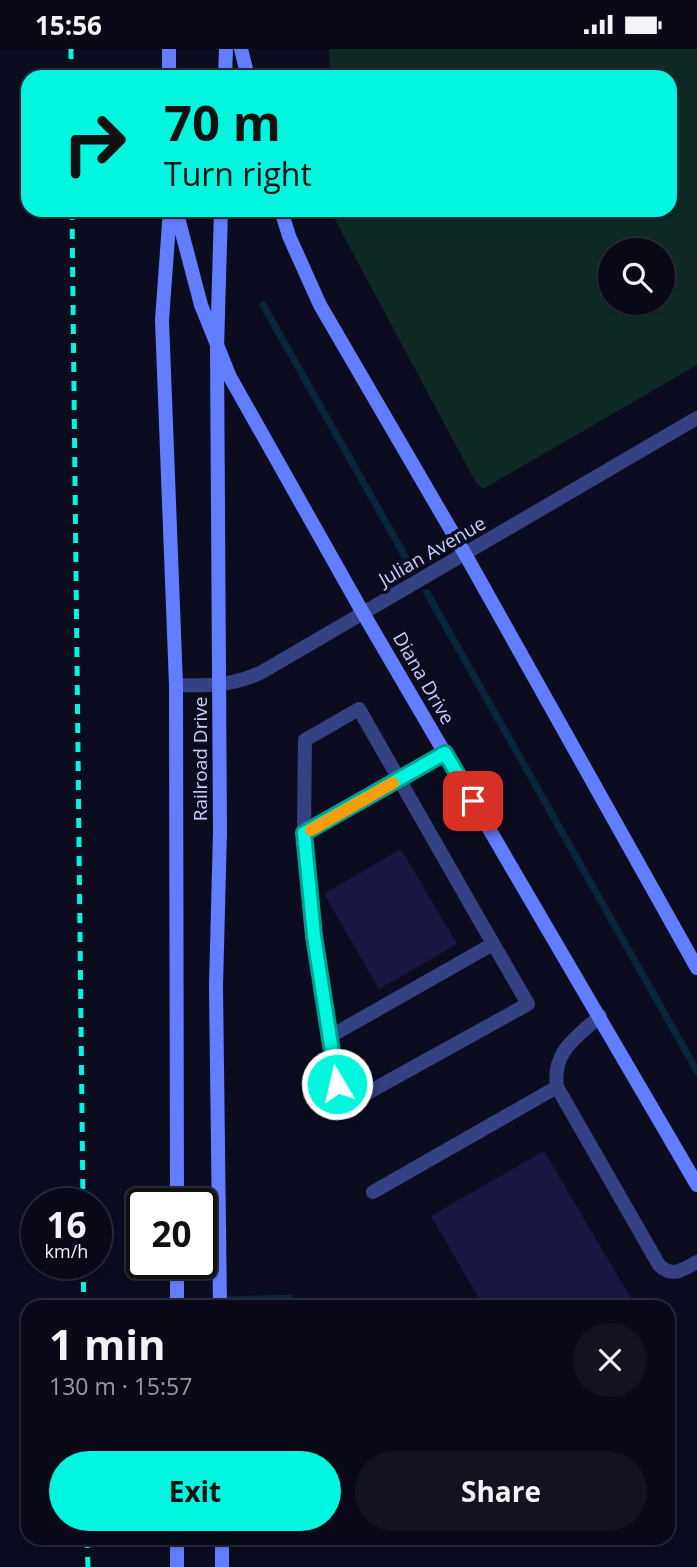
<!DOCTYPE html>
<meta charset="utf-8">
<style>
:root{--surface:#090918;--page:#121221;--text:#f1f3f6;--muted:#999aa2;--line:#292a37;--accent:#00f6de}
body{margin:0;font-family:"Open Sans",sans-serif;background:var(--page);color:var(--text);height:100vh;display:flex;flex-direction:column;font-size:26px;white-space:nowrap}
*{box-sizing:border-box;margin:0}
p{font-size:23px;color:var(--muted)}
.icon{flex:none;width:38px;height:38px;fill:none;stroke:currentColor;stroke-width:2;stroke-linecap:round;stroke-linejoin:round}
.map{position:relative;flex:1;overflow:hidden}
.sheet{position:absolute;left:21px;top:1251px;width:654px;height:245px;display:flex;flex-direction:column;background:var(--surface);border-radius:21px;box-shadow:0 2px 5px #0004,0 0 0 2px var(--line)}
.sheet>*{flex:none}
.top-card{position:absolute;left:21px;top:21px;width:656px;height:147px;border-radius:21px;box-shadow:0 2px 5px #0004,0 0 0 2px var(--line);background:#00f6de;color:#111;overflow:hidden}
.buttons{position:absolute;left:598px;top:189px;display:grid;gap:14px}
.buttons a{display:grid;place-items:center;width:77px;height:77px;border-radius:50%;background:var(--surface);box-shadow:0 2px 5px #0004,0 0 0 2px var(--line);font-size:35px}
.speed{position:absolute;left:21px;top:1139px;display:flex;gap:14px;font-size:35px;font-weight:700;text-align:center}
.speed>*{display:grid;place-content:center;width:91px;height:91px;border-radius:50%;background:var(--surface);box-shadow:0 2px 5px #0004,0 0 0 2px var(--line);line-height:1}
.speed small{font-size:18px;font-weight:400}
.speed .limit{border:4px solid #111;border-radius:10px;background:#fff;color:#111}
.pin{position:absolute;display:grid;place-items:center;width:60px;height:60px;color:#fff;margin:-30px;border-radius:14px;box-shadow:0 4px 10px #0006}
.me{position:absolute;width:77px;margin:-38px;rotate:351deg;stroke-linejoin:round;filter:drop-shadow(0 0 5px #0008)}
.turn{display:flex;align-items:center;gap:24px;height:147px;padding:0 28px;font-size:32px}
.turn .icon{width:91px;height:91px;stroke-width:2.5}
.turn b{display:block;font-size:49px;line-height:60px}
.round{display:grid;place-items:center;flex:none;width:74px;height:74px;border-radius:37px;background:var(--page)}
.summary{display:flex;align-items:center;justify-content:space-between;height:119px;padding:0 28px}
h1{font-size:42px;font-weight:700;line-height:52px}
.action{display:flex;gap:14px;margin-top:auto;padding:14px 28px}
.action a{flex:1;height:80px;border-radius:42px;background:var(--accent);color:#111;font-size:28px;font-weight:700;line-height:80px;text-align:center}
.action a+a{background:var(--page);color:var(--text)}
.status{display:flex;justify-content:space-between;align-items:center;height:49px;padding:0 35px;background:var(--surface);direction:ltr}
.status svg{height:19px;fill:currentColor}
.map>svg:first-child{display:block}
</style>
<div class="status"><b>15:56</b><svg viewBox="0 0 49 12"><path d="M0 12V9h3v3zM5 12V6h3v6zM10 12V3h3v9zM15 12V0h3v12zM26 1h20v11H26zM47 4h2v5h-2z"/></svg></div>
<div class="map">
<svg width="697" height="1518" viewBox="0 0 697 1518">
<rect width="100%" height="100%" fill="#0c0c20"/>
<path fill="#0f2a24" fill-rule="evenodd" d="M329 0H697V316L483 440 475 432 332 165V161H670V28H330ZM611 201H663V254H611Z"/>
<g fill="none" stroke-linecap="round" stroke-linejoin="round">
<g stroke="#07263e" stroke-width="7">
<path d="M263 256 410 516"/>
<path d="M427 544 697 1022"/>
<path d="M221 1251 290 1249"/>
</g>
</g>
<g fill="#171742">
<path d="M401 800 457 895 379 940 324 845Z"/>
<path d="M544 1102 636 1258H484L431 1167Z"/>
</g>
<g fill="none" stroke-linecap="round" stroke-linejoin="round">
<g stroke="#344182" stroke-width="14">
<path d="M304 784 305 691 359 660C415 758 471 857 528 955L340 1059 314 887 304 784 445 704"/>
<path d="M600 967C576 989 552 1002 557 1038L659 1216C672 1229 682 1221 697 1213"/>
<path d="M329 988 493 895"/>
<path d="M373 1143 557 1038"/>
</g>
<path stroke="#344182" stroke-width="14" d="M176 636C207 637 233 637 262 623L697 369"/>
<g stroke="#627dff" stroke-width="14">
<path d="M169 0V28"/>
<path d="M241 0 248 28"/>
<path d="M225 28 226 0"/>
<path d="M170 161 162 271 176 636 177 1155"/>
<path d="M176 161 201 256 230 328 363 564 697 1136"/>
<path d="M281 161 289 187 320 256 465 505 697 919"/>
<path d="M177 1214V1258"/>
<path d="M220 1258 216 937 220 783 217 300 221 161"/>
<path d="M177 1489V1518"/>
<path d="M222 1489V1518"/>
</g>
<g stroke="#00f6de" stroke-width="5" stroke-dasharray="10 9" stroke-linecap="butt">
<path d="M71 0V28"/>
<path d="M72 161 83 1155"/>
<path d="M83 1214 84 1258"/>
<path d="M87 1489 88 1518"/>
</g>
</g>
<g fill="none" stroke-linecap="round" stroke-linejoin="round">
<g stroke="#00a090" stroke-width="18">
<path id="route" d="M337 1035 314 887 304 784 445 704 473 752"/>
</g>
<use href="#route" stroke="#00f6de" stroke-width="12"/>
<path stroke="#f59e0b" stroke-width="12" d="M311 781 393 734"/>
</g>
<g text-anchor="middle" stroke-width="7" stroke-linejoin="round" paint-order="stroke">
<g font-size="19" fill="#cbcfff" stroke="#0c0c20">
<text transform="translate(432 502) rotate(-30)" y="7">Julian Avenue</text>
<text transform="translate(424 629) rotate(60)" y="7">Diana Drive</text>
<text transform="translate(200 710) rotate(-90)" y="7">Railroad Drive</text>
</g>
</g>
</svg>
<div class="buttons">
<a><svg class="icon" aria-label="search" viewBox="0 0 24 24"><circle cx="10" cy="10" r="6"/><path d="M15 15l6 6"/></svg></a>
</div>
<div class="speed"><div>16<small>km/h</small></div><div class="limit">20</div></div>
<div class="pin" style="left:473px;top:752px;background:#d93025"><svg class="icon" aria-label="arrive" viewBox="0 0 24 24"><path d="M6 21V4h12l-3 4 3 4H6"/></svg></div>
<svg class="me" style="left:337px;top:1035px" viewBox="-20 -20 40 40"><circle r="17" fill="#00f6de" stroke="#fff" stroke-width="3"/><path d="M0-11L8 9 0 5-8 9z" fill="#fff"/></svg>
<div class="top-card">
<div class="turn"><svg class="icon" aria-label="right" viewBox="0 0 24 24"><path d="M7 20v-9h11M14 6l5 5-5 5"/></svg><div><b>70 m</b>Turn right</div></div>
</div>
<section class="sheet">
<div class="summary"><div><h1>1 min</h1><p>130 m · 15:57</p></div><a class="round"><svg class="icon" aria-label="close" viewBox="0 0 24 24"><path d="M6 6l12 12M18 6L6 18"/></svg></a></div>
<div class="action"><a>Exit</a><a>Share</a></div>
</section>
</div>
